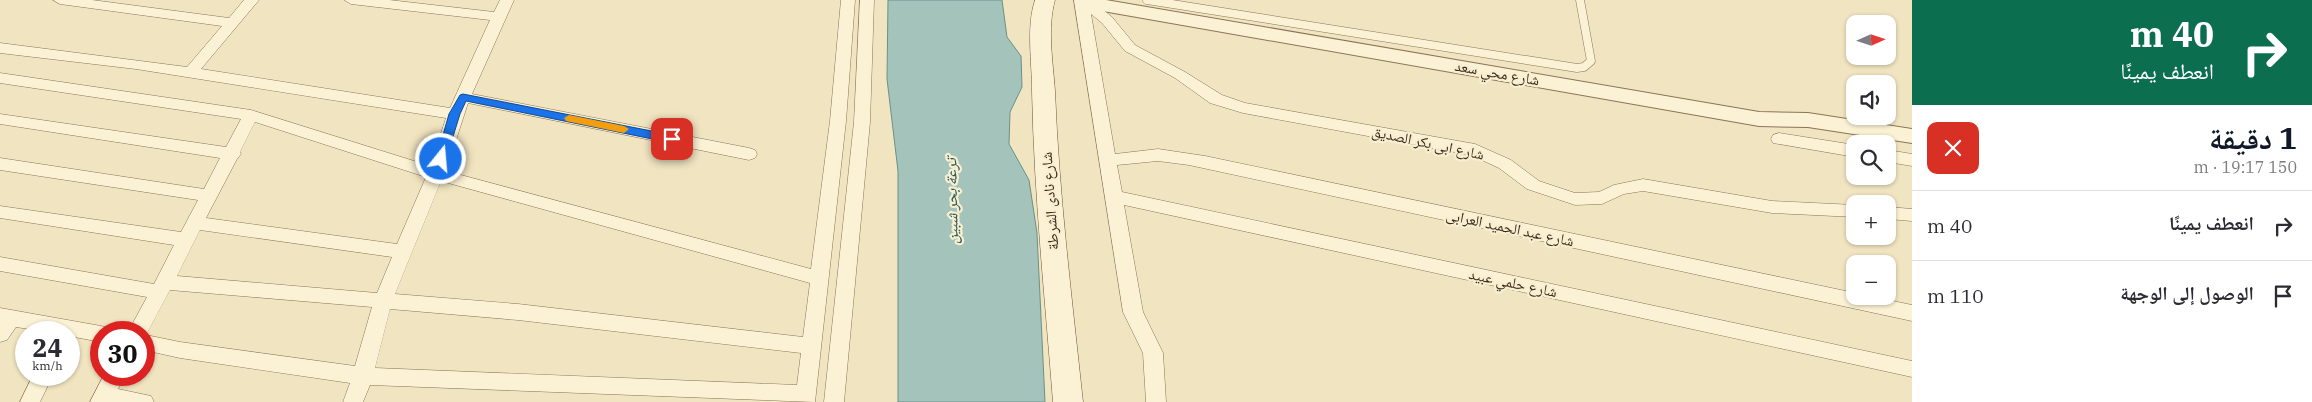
<!DOCTYPE html>
<html lang="ar">
<meta charset="utf-8">
<style>
:root{--surface:#fff;--page:#f2f2f3;--text:#2b2b33;--muted:#7c7c81;--line:#e1e1e2;--accent:#111827}
body{margin:0;font-family:"IBM Plex Serif","Noto Naskh Arabic",serif;background:var(--page);color:var(--text);direction:rtl;height:100vh;display:flex;flex-direction:column;font-size:19px;white-space:nowrap}
*{box-sizing:border-box;margin:0}
p{font-size:16px;color:var(--muted)}
.icon{flex:none;width:28px;height:28px;fill:none;stroke:currentColor;stroke-width:2;stroke-linecap:round;stroke-linejoin:round}
.map{position:relative;flex:1;overflow:hidden;direction:ltr}
.side{display:flex;flex-direction:column;background:var(--surface);width:400px}
.side>*{flex:none}
.banner{background:#0b6e4f;color:#fff;overflow:hidden}
.needle{width:32px;rotate:87deg}
.controls{position:absolute;left:1846px;top:15px;display:grid;gap:10px}
.controls a{display:grid;place-items:center;width:50px;height:50px;border-radius:10px;background:var(--surface);box-shadow:0 1px 4px #0004;font-size:25px}
.speed{position:absolute;left:15px;top:321px;display:flex;gap:10px;font-size:25px;font-weight:700;text-align:center}
.speed>*{display:grid;place-content:center;width:65px;height:65px;border-radius:50%;background:var(--surface);box-shadow:0 1px 4px #0004;line-height:1}
.speed small{font-size:12px;font-weight:400}
.speed .limit{border:8px solid #d22;background:#fff;color:#111}
.pin{position:absolute;display:grid;place-items:center;width:42px;height:42px;color:#fff;margin:-21px;border-radius:10px;box-shadow:0 2px 8px #0006}
.me{position:absolute;width:55px;margin:-28px;rotate:17deg;stroke-linejoin:round;filter:drop-shadow(0 0 4px #0008)}
.turn{display:flex;align-items:center;gap:18px;height:105px;padding:0 15px;font-size:22px}
.turn .icon{width:65px;height:65px;stroke-width:2.5}
.turn b{display:block;font-size:35px;line-height:42px}
.round{display:grid;place-items:center;flex:none;width:52px;height:52px;border-radius:10px;background:var(--page)}
.head{display:flex;align-items:center;justify-content:space-between;height:85px;padding:0 15px}
h1{font-size:30px;font-weight:700;line-height:38px;color:var(--accent)}
ul{padding:0;list-style:none}
li{display:flex;align-items:center;gap:15px;height:70px;padding:0 15px;border-top:1px solid var(--line)}
li div{flex:1}
li b{display:block;font-size:19px}
li em{font-style:normal}
main{display:flex;flex:1;min-height:0}
.map>svg:first-child{display:block}
</style>
<main>
<section class="side">
<div class="banner">
<div class="turn"><svg class="icon" aria-label="right" viewBox="0 0 24 24"><path d="M7 20v-9h11M14 6l5 5-5 5"/></svg><div><b>40 m</b>انعطف يمينًا</div></div>
</div>
<div class="head"><div><h1>1 دقيقة</h1><p>150 m · 19:17</p></div><a class="round" style="background:#d93025;color:#fff"><svg class="icon" aria-label="close" viewBox="0 0 24 24"><path d="M6 6l12 12M18 6L6 18"/></svg></a></div>
<ul>
<li><svg class="icon" aria-label="right" viewBox="0 0 24 24"><path d="M7 20v-9h11M14 6l5 5-5 5"/></svg><div><b>انعطف يمينًا</b></div><em>40 m</em></li>
<li><svg class="icon" aria-label="arrive" viewBox="0 0 24 24"><path d="M6 21V4h12l-3 4 3 4H6"/></svg><div><b>الوصول إلى الوجهة</b></div><em>110 m</em></li>
</ul>
</section>
<div class="map">
<svg width="1912" height="402" viewBox="0 0 1912 402">
<rect width="100%" height="100%" fill="#f1e4c0"/>
<path fill="#a3c3bb" stroke="#6a9189" d="M888 0H1002L1007 37 1021 56 1022 87 1010 112 1009 144 1029 180 1037 233 1045 402H898V171L887 79Z"/>
<g fill="none" stroke-linecap="round" stroke-linejoin="round">
<g stroke="#8b7557" stroke-width="9">
<path id="service" d="M1147 0 1577 68 1584 67 1591 61 1580 0"/>
</g>
<g stroke="#8b7557" stroke-width="1">
<g id="minor">
<path d="M53 0H92L229 18 244 0H259L201 69 450 108 490 20 351 4 344 0H389L494 12 500 0H514L472 94 749 148 755 150 757 154 755 158 749 160 468 103 446 171 811 269 830 121 841 0H855L846 121 815 402 370 385 363 402H343L350 383 180 358 144 350V332H128L147 297 0 271V257L154 284 174 245 0 218V206L181 232 198 200 0 170V158L204 189 220 158 0 124V114L226 147 241 119 0 83V73L251 110 430 166 446 118 136 69 0 53V43L187 67 222 26 60 4ZM255 122 426 177 397 244 206 218 237 159 241 154 240 152ZM441 181 810 283 803 337 518 304 395 294ZM200 230 392 257 377 293 177 276ZM170 290 372 307 355 366 180 342 146 335ZM390 309 518 320 801 353 797 385 375 368Z"/>
<path d="M860 0H874L870 122 844 402H824L854 122Z"/>
<path d="M1074 0H1091L1112 17 1135 45 1185 72 1222 95 1245 103 1475 144 1511 160 1539 181 1575 193 1599 192 1614 185 1643 179 1772 201 1855 205V217L1772 213 1643 191 1624 194 1602 204 1575 205 1527 189 1499 168 1471 155 1243 113 1210 103 1175 78 1125 51 1102 23 1091 14 1115 154 1158 149 1205 156 1855 293V296H1869L1912 305V321L1189 165 1158 161 1117 165 1122 192 1912 361V377L1124 205 1143 312 1163 353 1166 402H1146L1143 353 1123 312Z"/>
<path d="M1779 133 1855 145V157L1773 143 1771 139 1773 135Z"/>
<path d="M1888 150 1912 154V166L1888 162Z"/>
<path d="M1888 207 1912 209V221L1888 219Z"/>
<path d="M0 308 101 326 108 328 110 332H101V342L69 336V332H49L16 327 7 340 0 342Z"/>
<path d="M33 375H53L40 402H20Z"/>
<path d="M104 375H125L118 389 151 396 154 402H90Z"/>
</g>
</g>
<g stroke="#8b7557" stroke-width="2">
<path id="tertiary" d="M1075 0H1106L1759 112 1808 113 1912 129V143L1808 127 1759 126 1097 10 1078 4Z"/>
</g>
<g stroke="#6d563a" stroke-width="1">
<path id="secondary" d="M1035 0H1055C1047 28 1053 62 1055 91 1059 195 1072 299 1083 402H1053C1045 298 1034 195 1032 91 1032 62 1026 27 1035 0Z"/>
</g>
<use href="#service" stroke="#fbf1d4" stroke-width="8"/>
<use href="#minor" fill="#fbf1d4" fill-rule="evenodd"/>
<use href="#tertiary" fill="#fbf1d4" fill-rule="evenodd"/>
<use href="#secondary" fill="#fbf1d4" fill-rule="evenodd"/>
</g>
<path fill="#1a73e8" stroke="#114b97" d="M463 94 672 135 678 139 672 143 466 101 460 114 446 159 445 162H437L436 159 449 114 460 95Z"/>
<path fill="#f59e0b" d="M569 115 624 126 629 129 624 133 566 121 564 118Z"/>
<g text-anchor="middle" stroke-width="4.5" stroke-linejoin="round" paint-order="stroke">
<g font-size="15" fill="#3a2c1c" stroke="#f8eed0">
<text transform="translate(1497 73) rotate(10)" y="5">شارع محي سعد</text>
<text transform="translate(1428 143) rotate(12)" y="5">شارع ابى بكر الصديق</text>
<text transform="translate(1050 201) rotate(-94)" y="5">شارع نادى الشرطة</text>
<text transform="translate(1510 228) rotate(12)" y="5">شارع عبد الحميد العرابى</text>
<text transform="translate(1513 283) rotate(12)" y="5">شارع حلمي عبيد</text>
</g>
<g font-size="16" font-style="italic" fill="#2b5a5a" stroke="#f8eed0">
<text transform="translate(951 201) rotate(-91)" y="6">ترعة بحر شبين</text>
</g>
</g>
</svg>
<div class="controls">
<a><svg class="needle" viewBox="-14 -14 28 28"><path d="M0-13l5 13h-10z" fill="#e53935"/><path d="M0 13l5-13h-10z" fill="#7c7c81"/></svg></a>
<a><svg class="icon" aria-label="sound" viewBox="0 0 24 24"><path d="M4 9h4l5-4v14l-5-4H4zM17 9q2 3 0 6"/></svg></a>
<a><svg class="icon" aria-label="search" viewBox="0 0 24 24"><circle cx="10" cy="10" r="6"/><path d="M15 15l6 6"/></svg></a>
<a>+</a>
<a>−</a>
</div>
<div class="speed"><div>24<small>km/h</small></div><div class="limit">30</div></div>
<div class="pin" style="left:672px;top:139px;background:#d93025"><svg class="icon" aria-label="arrive" viewBox="0 0 24 24"><path d="M6 21V4h12l-3 4 3 4H6"/></svg></div>
<svg class="me" style="left:441px;top:159px" viewBox="-20 -20 40 40"><circle r="17" fill="#1a73e8" stroke="#fff" stroke-width="3"/><path d="M0-11L8 9 0 5-8 9z" fill="#fff"/></svg>
</div>
</main>
